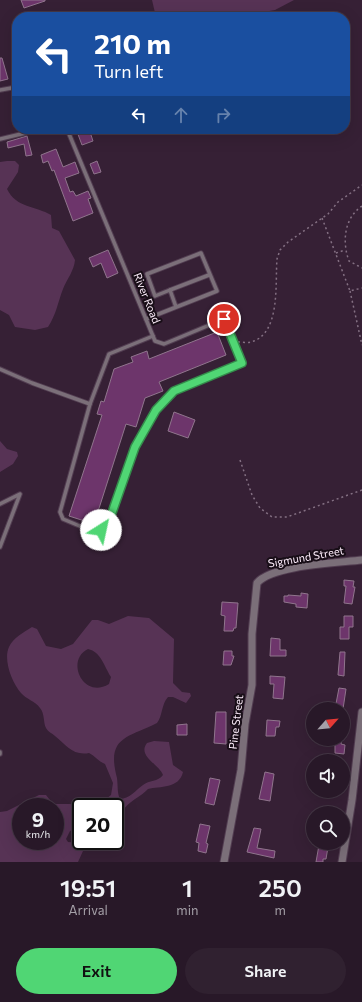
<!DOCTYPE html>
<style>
:root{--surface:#281828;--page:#302130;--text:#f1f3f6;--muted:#a5a0a8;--line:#443745;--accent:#50d674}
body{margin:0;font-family:Commissioner,sans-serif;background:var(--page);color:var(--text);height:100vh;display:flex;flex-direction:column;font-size:15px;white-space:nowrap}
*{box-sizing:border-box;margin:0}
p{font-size:13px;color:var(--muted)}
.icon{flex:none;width:22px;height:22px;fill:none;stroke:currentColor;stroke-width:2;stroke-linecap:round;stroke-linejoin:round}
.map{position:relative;height:862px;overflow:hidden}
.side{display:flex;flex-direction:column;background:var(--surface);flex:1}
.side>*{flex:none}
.guide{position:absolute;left:12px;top:12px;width:338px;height:122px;border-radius:16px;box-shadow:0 4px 16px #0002,0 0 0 1px var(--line);background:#1a4fa0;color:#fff;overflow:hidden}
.needle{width:26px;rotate:63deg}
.fabs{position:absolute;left:306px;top:702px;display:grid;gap:8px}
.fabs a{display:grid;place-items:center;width:44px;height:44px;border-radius:50%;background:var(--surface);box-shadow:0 4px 16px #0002,0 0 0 1px var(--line);font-size:20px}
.speed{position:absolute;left:12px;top:798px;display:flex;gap:8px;font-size:20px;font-weight:700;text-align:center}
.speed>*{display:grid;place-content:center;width:52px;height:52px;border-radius:50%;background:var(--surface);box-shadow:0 4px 16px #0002,0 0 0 1px var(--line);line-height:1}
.speed small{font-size:10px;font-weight:400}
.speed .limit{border:2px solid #111;border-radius:6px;background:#fff;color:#111}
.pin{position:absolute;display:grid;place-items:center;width:34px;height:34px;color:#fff;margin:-17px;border:2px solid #fff;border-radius:50%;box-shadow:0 1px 4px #0007}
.me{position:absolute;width:44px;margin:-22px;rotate:35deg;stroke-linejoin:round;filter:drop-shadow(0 0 3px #0008)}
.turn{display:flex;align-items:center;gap:14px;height:84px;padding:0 16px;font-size:18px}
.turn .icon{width:52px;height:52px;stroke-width:2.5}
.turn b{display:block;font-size:28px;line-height:34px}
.lanes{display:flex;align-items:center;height:38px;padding:0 16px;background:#0003;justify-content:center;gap:20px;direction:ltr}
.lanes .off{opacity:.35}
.eta{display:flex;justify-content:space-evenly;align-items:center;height:68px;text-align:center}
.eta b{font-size:24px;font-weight:600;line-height:28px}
.action{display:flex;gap:8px;margin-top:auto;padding:8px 16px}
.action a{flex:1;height:46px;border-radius:24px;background:var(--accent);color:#111;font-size:16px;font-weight:600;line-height:46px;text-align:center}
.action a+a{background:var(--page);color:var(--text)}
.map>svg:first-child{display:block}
</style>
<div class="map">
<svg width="362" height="862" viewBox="0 0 362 862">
<rect width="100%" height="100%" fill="#362035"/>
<g fill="#573355" fill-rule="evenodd">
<path d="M152 0H294L275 10 237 17H156Z"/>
<path d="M7 161H15L19 165 18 172 7 189C16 208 36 206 51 215L52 228 59 231 75 260C74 271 67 279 63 289 58 302 56 315 48 327L35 330 15 327 9 315 0 310V162Z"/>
<path d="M0 441 7 449 17 452 18 456 13 464 0 472Z"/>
<path d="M128 616 149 618 174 639 173 683 182 692 190 693 191 696 186 703 173 697H168C161 705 163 715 157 723 127 738 106 737 117 778 118 785 117 793 120 799 129 799 136 790 143 785 149 780 158 782 163 775 159 764 137 756 147 743L154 741 169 742 173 765 183 772C179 789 160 786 148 789 142 796 127 802 123 811 121 815 123 822 122 827L115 833V807H96L111 795 113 783 105 764C98 761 95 756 89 753 73 756 66 745 55 736 52 733 48 732 46 728 43 722 45 714 40 708 35 701 26 699 21 693 12 683 3 660 9 647 13 638 24 632 32 627L37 629 46 646 61 649 73 644 92 620H98L109 624ZM88 649C101 652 104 666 111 677L109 684C83 700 65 660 88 649Z"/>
<path d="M39 795H46L53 804H70L82 807H81V827L70 831 66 839 68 842 79 843 83 846V851L78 862H0V812L7 811ZM21 807H55V841H21Z"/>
</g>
<g fill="#6d356b" stroke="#90758d">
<path d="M21 0H45V1L24 8Z"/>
<path d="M0 58H2L8 79 0 81Z"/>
<path d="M76 129H89L93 141 82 145Z"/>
<path d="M27 136 32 155 26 156 24 144 8 148 7 142Z"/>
<path d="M56 149 63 167 75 162 79 173 65 178 70 192 73 191 76 196 88 191 91 198 88 199 93 213 73 221 54 170 52 171 48 161 43 163 41 155Z"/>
<path d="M97 161 101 172 94 174 90 164Z"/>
<path d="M108 250 118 273 107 278 101 263 93 267 89 258Z"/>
<path d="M217 332 226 355 159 382 163 391 145 398 136 427 126 424 94 524 69 516 102 415 97 414 101 401 104 402 114 369 133 362 131 357 147 351 149 359Z"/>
<path d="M174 412 195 420 188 438 168 431Z"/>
<path d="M344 580 354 581 353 587H355L352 604 344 603 346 586H344Z"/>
<path d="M301 593 308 594 307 608 296 607V604L284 602V596H288V595L301 596Z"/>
<path d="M222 602 238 603 236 628H234L233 631H224L225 616 221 615Z"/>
<path d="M344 616H353V627H349V639H340V627H344Z"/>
<path d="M271 638 280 639V650H286V656H270Z"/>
<path d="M224 651H232V656H234L231 665H223Z"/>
<path d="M340 652H345L344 676 338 675Z"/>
<path d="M270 676 285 677 283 699 273 698 274 684H270Z"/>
<path d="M339 688 346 689 343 709H335Z"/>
<path d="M216 712H226V744L214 743Z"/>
<path d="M267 720 280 721 279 727H276L275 736H266Z"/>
<path d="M187 724V735H177V725Z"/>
<path d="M321 739H342L341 744 345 745 344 754 335 753V745L321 743Z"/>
<path d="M265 772 274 774 270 801 259 799Z"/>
<path d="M210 778 220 780 214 805 205 803Z"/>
<path d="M200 824 210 826 206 843 208 844 206 853 198 851 199 843 196 842Z"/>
<path d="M254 828 261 829 257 848 275 851 274 858 247 852Z"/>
<path d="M319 845 328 847 326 859H323V862H316Z"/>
</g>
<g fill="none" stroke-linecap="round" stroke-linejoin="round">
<g stroke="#523d51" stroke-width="5.5">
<g id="lane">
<path d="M0 90 17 87"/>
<path d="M67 129 155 341 164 344 224 319 242 363 174 391 156 410 135 447 108 524 94 532 63 519 60 512 90 404"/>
<path d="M0 139 42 129"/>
<path d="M170 290 209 275"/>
<path d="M146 319 217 291 201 253 147 274 155 296 170 290 176 307"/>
<path d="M0 369 32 383 90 404 109 354 153 336"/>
<path d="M0 504 20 494 0 547"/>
<path d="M0 752V754"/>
</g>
</g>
<g stroke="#523d51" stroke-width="9">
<g id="street">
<path d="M224 862 241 770 245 724 252 685V634L257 583C272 565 337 563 362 560"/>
<path d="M342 862 352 800 362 712"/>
</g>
</g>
<g stroke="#847083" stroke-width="1.5" stroke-dasharray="2 3" stroke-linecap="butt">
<path d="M362 206C344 218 342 242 349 261L362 268"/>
<path d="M322 218 350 291 362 288"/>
<path d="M336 253 345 250"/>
<path d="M350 291 362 345"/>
<path d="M238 342C242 342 247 343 251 342 281 334 275 283 277 259L280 250 288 242 328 214 338 202 362 185"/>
<path d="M240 460 252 495 260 508 272 517H287L362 490"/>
</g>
<use href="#lane" stroke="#7b6f79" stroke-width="3.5"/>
<use href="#street" stroke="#7b6f79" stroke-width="7"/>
</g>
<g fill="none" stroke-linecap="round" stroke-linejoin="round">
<g stroke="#348b4b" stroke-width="10">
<path id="route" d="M101 530 108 524 135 447 156 410 174 391 242 363 224 319"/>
</g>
<use href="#route" stroke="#50d674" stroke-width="7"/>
</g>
<g text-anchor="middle" stroke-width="4" stroke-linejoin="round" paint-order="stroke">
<g font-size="11" fill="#fdedfb" stroke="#180e17">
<text transform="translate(147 298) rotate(68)" y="4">River Road</text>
<text transform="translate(306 557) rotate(-10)" y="4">Sigmund Street</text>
<text transform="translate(236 722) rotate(-83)" y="4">Pine Street</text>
</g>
</g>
</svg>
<div class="fabs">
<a><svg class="needle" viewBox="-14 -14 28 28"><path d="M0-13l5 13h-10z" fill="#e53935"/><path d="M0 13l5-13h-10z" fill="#a5a0a8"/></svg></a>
<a><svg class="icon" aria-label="sound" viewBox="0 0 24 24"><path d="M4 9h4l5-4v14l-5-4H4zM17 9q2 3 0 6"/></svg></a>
<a><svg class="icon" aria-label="search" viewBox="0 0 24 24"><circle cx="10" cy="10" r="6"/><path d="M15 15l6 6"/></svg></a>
</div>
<div class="speed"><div>9<small>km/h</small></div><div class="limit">20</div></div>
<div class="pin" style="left:224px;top:319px;background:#d93025"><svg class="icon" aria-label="arrive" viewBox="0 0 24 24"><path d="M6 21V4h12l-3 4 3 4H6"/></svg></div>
<svg class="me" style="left:101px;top:530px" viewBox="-20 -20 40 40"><circle r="19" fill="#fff"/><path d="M0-13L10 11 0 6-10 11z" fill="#50d674"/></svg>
<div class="guide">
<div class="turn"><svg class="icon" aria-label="left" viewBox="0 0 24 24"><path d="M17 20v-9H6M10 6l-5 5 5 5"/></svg><div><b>210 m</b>Turn left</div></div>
<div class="lanes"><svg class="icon" aria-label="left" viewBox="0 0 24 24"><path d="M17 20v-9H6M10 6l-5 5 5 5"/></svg><svg class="icon off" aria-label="ahead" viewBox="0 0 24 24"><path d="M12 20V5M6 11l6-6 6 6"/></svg><svg class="icon off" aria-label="right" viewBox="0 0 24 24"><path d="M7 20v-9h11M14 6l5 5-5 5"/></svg></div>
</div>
</div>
<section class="side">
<div class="eta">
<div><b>19:51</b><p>Arrival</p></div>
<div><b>1</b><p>min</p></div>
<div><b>250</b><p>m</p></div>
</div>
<div class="action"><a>Exit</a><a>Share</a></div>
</section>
